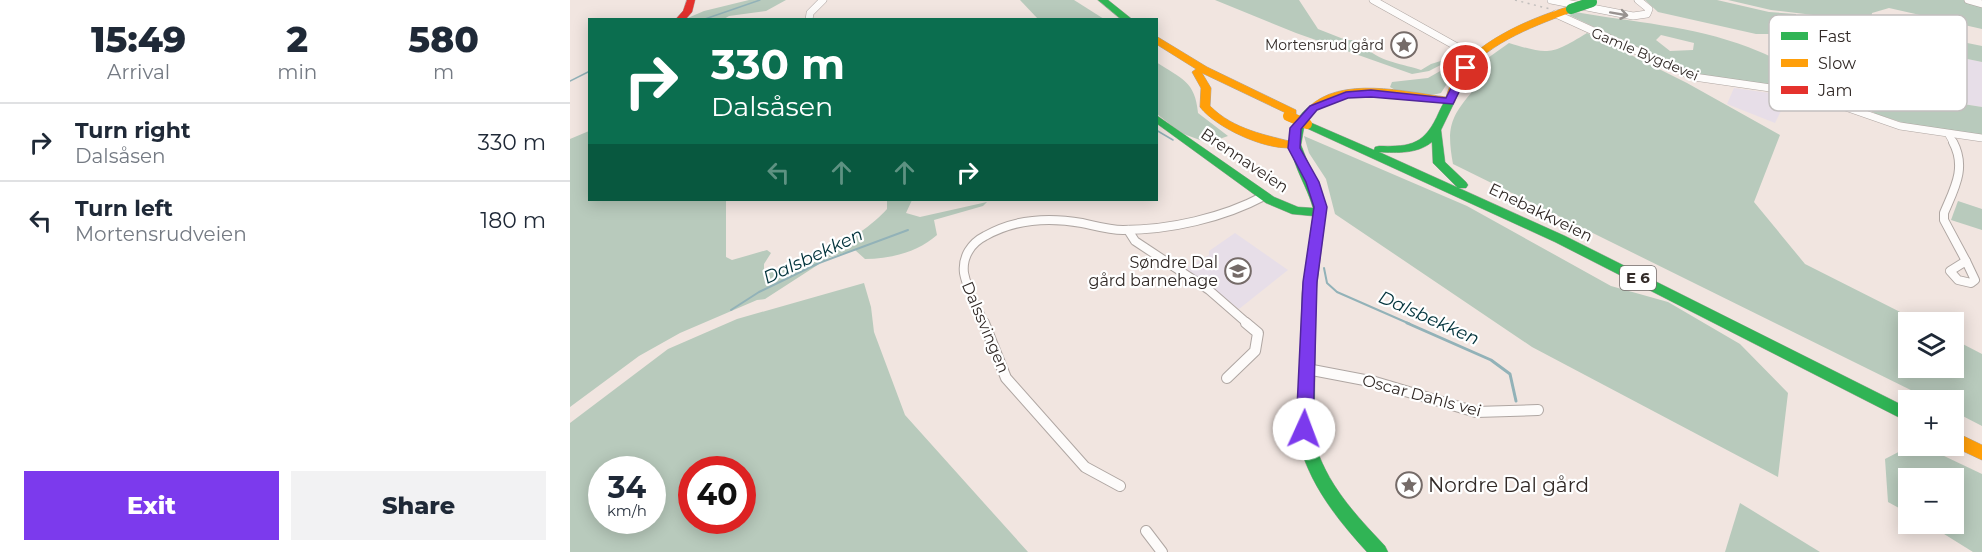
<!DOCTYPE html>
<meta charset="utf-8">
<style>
:root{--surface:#fff;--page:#f2f2f3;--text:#1f2937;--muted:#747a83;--line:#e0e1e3;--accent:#7c3aed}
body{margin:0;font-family:Montserrat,sans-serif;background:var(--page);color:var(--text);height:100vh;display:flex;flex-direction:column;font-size:22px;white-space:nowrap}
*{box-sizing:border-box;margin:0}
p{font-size:20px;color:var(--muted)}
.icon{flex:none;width:33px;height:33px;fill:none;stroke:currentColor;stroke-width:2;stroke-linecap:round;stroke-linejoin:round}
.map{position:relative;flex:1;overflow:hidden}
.panel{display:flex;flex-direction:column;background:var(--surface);width:570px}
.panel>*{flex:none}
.hud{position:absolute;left:18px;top:18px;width:570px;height:183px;border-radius:0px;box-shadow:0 3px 15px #0003;background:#0b6e4f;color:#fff;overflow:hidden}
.controls{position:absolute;left:1328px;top:312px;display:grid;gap:12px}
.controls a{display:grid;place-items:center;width:66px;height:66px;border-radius:0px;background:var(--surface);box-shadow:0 3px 15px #0003;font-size:30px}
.speed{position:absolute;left:18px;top:456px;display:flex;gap:12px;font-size:30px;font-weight:700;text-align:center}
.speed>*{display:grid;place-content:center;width:78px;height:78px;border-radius:50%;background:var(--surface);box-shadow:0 3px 15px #0003;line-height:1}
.speed small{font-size:15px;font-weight:400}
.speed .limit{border:9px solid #d22;background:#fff;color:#111}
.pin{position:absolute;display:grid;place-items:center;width:51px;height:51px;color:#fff;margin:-26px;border:3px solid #fff;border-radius:50%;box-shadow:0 2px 6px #0007}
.me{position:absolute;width:66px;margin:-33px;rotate:2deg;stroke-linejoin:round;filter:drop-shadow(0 0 4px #0008)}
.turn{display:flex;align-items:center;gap:21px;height:126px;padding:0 24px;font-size:27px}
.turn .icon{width:78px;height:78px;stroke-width:2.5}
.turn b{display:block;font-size:42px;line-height:51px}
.lanes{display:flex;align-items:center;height:57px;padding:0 24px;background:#0003;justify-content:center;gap:30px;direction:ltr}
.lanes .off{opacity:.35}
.eta{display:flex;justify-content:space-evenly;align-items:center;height:102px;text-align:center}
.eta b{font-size:36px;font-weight:800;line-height:42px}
.primary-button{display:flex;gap:12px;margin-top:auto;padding:12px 24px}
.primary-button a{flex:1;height:69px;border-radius:0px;background:var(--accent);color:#fff;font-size:24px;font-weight:800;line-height:69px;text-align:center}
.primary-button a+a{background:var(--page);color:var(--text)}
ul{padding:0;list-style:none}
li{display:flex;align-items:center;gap:18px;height:78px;padding:0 24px;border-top:2px solid var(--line)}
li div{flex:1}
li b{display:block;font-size:22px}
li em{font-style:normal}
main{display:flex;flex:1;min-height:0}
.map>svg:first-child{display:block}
</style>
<main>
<section class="panel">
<div class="eta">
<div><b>15:49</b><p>Arrival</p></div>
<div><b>2</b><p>min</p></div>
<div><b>580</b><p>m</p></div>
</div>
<ul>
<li><svg class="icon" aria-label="right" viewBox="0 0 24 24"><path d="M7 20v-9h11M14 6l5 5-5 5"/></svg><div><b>Turn right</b><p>Dalsåsen</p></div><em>330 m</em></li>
<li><svg class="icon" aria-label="left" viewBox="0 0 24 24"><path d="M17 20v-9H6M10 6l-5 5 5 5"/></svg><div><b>Turn left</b><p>Mortensrudveien</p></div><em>180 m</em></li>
</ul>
<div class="primary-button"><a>Exit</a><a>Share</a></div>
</section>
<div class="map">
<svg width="1412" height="552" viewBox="0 0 1412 552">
<rect width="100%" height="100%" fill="#f1e5e0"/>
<g fill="#e7dee8">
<path d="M1240 16 1339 31 1335 46 1412 62V107L1393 104 1231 58V27Z"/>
<path d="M1164 88 1214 95 1216 101 1205 123 1157 104Z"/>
<path d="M665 233 718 270 669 309 618 271V267L639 255V251Z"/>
</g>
<g fill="#b8cabc" fill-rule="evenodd">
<path d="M179 0H216L196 11 159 16 154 19 113 20 134 11Z"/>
<path d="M450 0H504L534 19H468Z"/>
<path d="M645 0H729L748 29 776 40H789C805 62 827 62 851 70L861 64 890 55 859 71 842 74 726 33Z"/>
<path d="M1075 0H1147L1199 12 1226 14 1224 34H1186L1088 12Z"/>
<path d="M1158 0H1412V29L1319 8 1302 13 1301 20 1293 21 1201 10Z"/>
<path d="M1005 12C1062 22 1123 26 1178 47 1199 55 1220 66 1241 76L1216 62 1231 58 1393 104 1412 107V135L1340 125 1306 114 1269 91 1219 85H1191L1134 77 1114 70 999 15ZM1091 35 1124 43 1123 50 1100 51 1086 40Z"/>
<path d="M1339 31 1412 46V62L1335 46Z"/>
<path d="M1017 33 1117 83 1210 135 1184 202 1235 264 1350 322H1338V368H1383V339L1412 354V426L1383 411V400H1361L883 164C877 130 879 119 901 93L898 72 939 43C979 55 981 55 1017 33Z"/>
<path d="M893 58 871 93C859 97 831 95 820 87L822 82 858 78Z"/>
<path d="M586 62C612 79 625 81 628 113L658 136 638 143 611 133 587 114Z"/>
<path d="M19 131 20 200H156V257L162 260 197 250 201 253 194 264V271C200 271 207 271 213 270 242 266 298 231 317 209V200H342L336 213 350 217 417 202 413 206 364 220 367 235C348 252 320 259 295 259L285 250 260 257 195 299 187 300 110 333 69 356 0 407V139Z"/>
<path d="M734 136 897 206 1041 286 1098 302 1170 344 1218 393 1208 477 962 347 765 214 756 179 739 153Z"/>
<path d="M1388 201 1412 209V230L1381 220Z"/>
<path d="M294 283 301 307 304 332 335 415 458 552H0V423L98 349 167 319ZM32 470H82V520H32ZM122 470H172V520H122Z"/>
<path d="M1340 446H1353L1412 474V552H1403L1358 524H1383V478H1338V513L1318 502 1315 459Z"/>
<path d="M1170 503 1250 552H1155Z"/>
</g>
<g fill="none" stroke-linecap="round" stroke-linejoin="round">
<g stroke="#92b2b8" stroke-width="1.5">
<path d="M132 20 190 0"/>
<path d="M0 81 20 71"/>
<path d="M586 130 603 140"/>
</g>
<g stroke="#92b2b8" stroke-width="2">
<path d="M754 268 757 283 767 292 840 324"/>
<path d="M161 310 189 292 249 263 338 230"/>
</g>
<path stroke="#92b2b8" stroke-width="3" d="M837 323 921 360 940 374 946 401"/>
<g stroke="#afa6a2" stroke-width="8">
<g id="street-far2">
<path d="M803 0 907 58"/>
<path d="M981 0 1063 16 1077 14 1079 9 1068 0"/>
<path d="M1398 0 1412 4"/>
<path d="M986 14 1124 77 1235 93 1330 126 1412 138"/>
<path d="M239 20 240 13 253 0"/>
<path d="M1379 135 1384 144"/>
</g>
</g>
<g stroke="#afa6a2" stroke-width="10">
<g id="street-far1">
<path d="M1383 142C1397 168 1384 189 1374 213V220L1396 261"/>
<path d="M558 230 565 241 639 290 678 324"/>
<path d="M1396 261 1405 280 1401 283 1388 280 1380 271Z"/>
<path d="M414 324C408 308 397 290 394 273 392 257 401 243 415 236 445 219 479 217 512 223 526 226 539 230 553 230 599 230 653 218 694 196"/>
</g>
</g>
<g stroke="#afa6a2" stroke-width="12">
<g id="street">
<path d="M414 323 436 378 515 467 550 486"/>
<path d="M737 369 805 382 906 412 968 410"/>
<path d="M657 378 685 351 688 333 676 323"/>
<path d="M576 531 592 552"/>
</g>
</g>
<g stroke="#afa6a2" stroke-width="1">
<g id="fast">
<path d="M528 0H538L563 20H552Z"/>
<path d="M880 98 885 101 871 130 875 162 896 182 898 185 896 188H888L863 163 862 142C847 154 828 153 809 152L995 236 1338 408V422L985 242 734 127 731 145 756 209 746 293 744 440C756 484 785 514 815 546L818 552H797C766 518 740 485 728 440L732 293 743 216 722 214 696 203 586 123V115L704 197 728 207 743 208C736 180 706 144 729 117 733 112 737 107 743 105L748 108 737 121 804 150 805 147 809 146C842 147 855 144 869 112 872 106 874 100 880 98Z"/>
</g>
</g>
<g stroke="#afa6a2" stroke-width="1">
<g id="slow">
<path d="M1001 6 1004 7V11C970 24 918 42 897 73 891 82 889 94 884 103L791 95 761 101 743 111 738 108C770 75 836 92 876 97 879 88 882 79 888 71 909 40 965 16 1001 6Z"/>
<path d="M586 36 637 67 726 110V114H718L632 73 641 88 640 106C664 130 696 135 727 143V147C700 153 646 128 630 107L631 88 622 72 626 69 586 44Z"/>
<path d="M1383 431 1412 445V460L1382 446Z"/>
</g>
</g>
<g stroke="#afa6a2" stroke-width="1">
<path id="jam" d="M117 0H125L122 12 115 20H105L113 11Z"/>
</g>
<use href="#street-far2" stroke="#fdfbfa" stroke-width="7"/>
<use href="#street-far1" stroke="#fdfbfa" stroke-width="8"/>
<use href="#street" stroke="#fdfbfa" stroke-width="10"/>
<use href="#fast" fill="#30b455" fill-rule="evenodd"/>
<use href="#slow" fill="#ff9f0a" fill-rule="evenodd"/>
<use href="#jam" fill="#e5322d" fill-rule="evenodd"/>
<path stroke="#c0bdbb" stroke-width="1.5" stroke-dasharray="2 4.5" stroke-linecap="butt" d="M945 0 980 9"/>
<g stroke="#afa6a2" stroke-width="10" stroke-linecap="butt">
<path id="fast-bridge" d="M1001 9 1022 2"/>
</g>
<g stroke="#afa6a2" stroke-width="10" stroke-linecap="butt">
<path id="slow-bridge" d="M718 116 737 124"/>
</g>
<use href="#fast-bridge" stroke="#30b455" stroke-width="10"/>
<use href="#slow-bridge" stroke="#ff9f0a" stroke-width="10"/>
</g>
<defs><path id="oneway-shaft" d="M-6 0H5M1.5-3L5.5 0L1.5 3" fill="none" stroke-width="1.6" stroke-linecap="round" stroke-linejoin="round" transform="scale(1.5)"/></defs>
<use stroke="#989290" href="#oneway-shaft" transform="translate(1049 14) rotate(10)"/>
<path fill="#7c3aed" stroke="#51269a" stroke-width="1.5" d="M892 66 901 68 883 104 801 97 778 98 747 110 731 129 730 148 749 182 757 207 747 282 743 429 740 433H729L726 429 733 282 744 207 736 182 718 148 720 128 740 106 776 92 801 90 876 98Z"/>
<defs>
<g id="sight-ring" transform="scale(1.35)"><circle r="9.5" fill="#fff" stroke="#756b68" stroke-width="1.5"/><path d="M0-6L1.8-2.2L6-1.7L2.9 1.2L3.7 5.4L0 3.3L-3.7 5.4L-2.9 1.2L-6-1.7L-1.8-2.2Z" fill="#756b68"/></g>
<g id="school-ring" transform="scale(1.35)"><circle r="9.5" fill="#fff" stroke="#756b68" stroke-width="1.5"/><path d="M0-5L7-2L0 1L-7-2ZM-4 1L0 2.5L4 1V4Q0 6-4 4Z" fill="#756b68"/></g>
</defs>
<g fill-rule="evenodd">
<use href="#sight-ring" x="834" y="45"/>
<use href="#school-ring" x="668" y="271"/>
<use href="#sight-ring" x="839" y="485"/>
</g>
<g text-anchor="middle" stroke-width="4.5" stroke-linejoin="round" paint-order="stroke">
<g font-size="14" fill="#322a27" stroke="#fff" text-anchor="end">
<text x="814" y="50">Mortensrud gård</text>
</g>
<g font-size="14" fill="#322a27" stroke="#fff">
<text transform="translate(1075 54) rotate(23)" y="5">Gamle Bygdevei</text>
</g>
<rect fill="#fff" stroke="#706a68" stroke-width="1.5" x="1050" y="266" width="36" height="24" rx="4.5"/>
<g font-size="15" font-weight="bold" fill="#322a27">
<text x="1068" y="283">E 6</text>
</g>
<g font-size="16" fill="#322a27" stroke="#fff">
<text transform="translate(675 160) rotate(34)" y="6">Brennaveien</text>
<text transform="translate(971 212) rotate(26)" y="6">Enebakkveien</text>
<text transform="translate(416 327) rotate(67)" y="6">Dalssvingen</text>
<text transform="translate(852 395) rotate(15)" y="6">Oscar Dahls vei</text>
</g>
<g font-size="16" fill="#322a27" stroke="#fff" text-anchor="end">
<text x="648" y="268">Søndre Dal<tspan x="648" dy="18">gård barnehage</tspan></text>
</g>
<g font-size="18" font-style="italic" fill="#00323b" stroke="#fff">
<text transform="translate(243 256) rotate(-25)" y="6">Dalsbekken</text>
<text transform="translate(859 318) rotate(24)" y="6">Dalsbekken</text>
</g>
<g font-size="20" fill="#322a27" stroke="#fff" text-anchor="start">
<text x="858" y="492">Nordre Dal gård</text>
</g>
</g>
<rect x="1199" y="15" width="198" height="96" rx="9" fill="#fff" stroke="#c2bfbe" stroke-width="1.5"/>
<rect x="1211" y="32" width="27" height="8" fill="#30b455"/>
<rect x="1211" y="59" width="27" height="8" fill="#ff9f0a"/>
<rect x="1211" y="86" width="27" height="8" fill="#e5322d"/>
<g font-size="16" fill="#322a27">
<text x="1248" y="42">Fast</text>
<text x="1248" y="69">Slow</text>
<text x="1248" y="96">Jam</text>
</g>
</svg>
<div class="controls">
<a><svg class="icon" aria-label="layers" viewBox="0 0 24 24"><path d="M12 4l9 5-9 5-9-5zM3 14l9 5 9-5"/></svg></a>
<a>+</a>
<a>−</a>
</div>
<div class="speed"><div>34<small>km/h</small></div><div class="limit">40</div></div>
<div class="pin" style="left:896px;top:68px;background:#d93025"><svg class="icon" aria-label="arrive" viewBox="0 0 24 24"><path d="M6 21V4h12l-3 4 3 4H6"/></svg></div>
<svg class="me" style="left:734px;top:429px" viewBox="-20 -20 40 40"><circle r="19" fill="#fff"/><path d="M0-13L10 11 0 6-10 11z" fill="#7c3aed"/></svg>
<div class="hud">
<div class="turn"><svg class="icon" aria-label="right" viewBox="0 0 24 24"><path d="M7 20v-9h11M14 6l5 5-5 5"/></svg><div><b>330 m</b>Dalsåsen</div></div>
<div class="lanes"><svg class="icon off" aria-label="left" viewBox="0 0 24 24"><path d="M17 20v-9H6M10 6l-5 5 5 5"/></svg><svg class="icon off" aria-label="ahead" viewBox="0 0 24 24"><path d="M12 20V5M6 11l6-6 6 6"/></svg><svg class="icon off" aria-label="ahead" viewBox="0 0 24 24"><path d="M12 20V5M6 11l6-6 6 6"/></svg><svg class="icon" aria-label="right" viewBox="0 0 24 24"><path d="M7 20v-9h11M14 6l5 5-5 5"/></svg></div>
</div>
</div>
</main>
